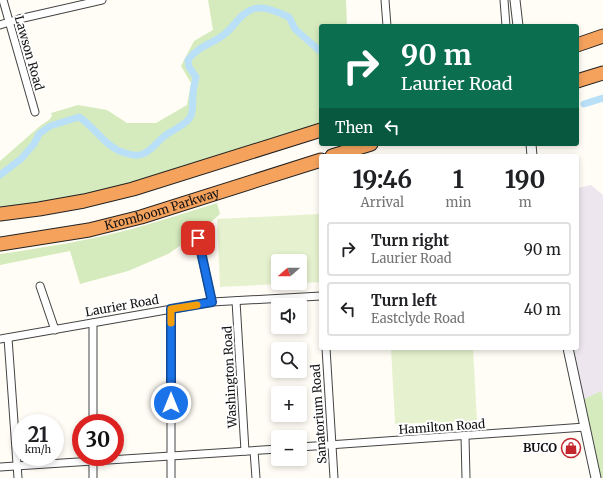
<!DOCTYPE html>
<meta charset="utf-8">
<style>
:root{--surface:#fff;--page:#f2f2f2;--text:#202124;--muted:#757577;--line:#e0e0e0}
body{margin:0;font-family:Merriweather,serif;background:var(--page);color:var(--text);height:100vh;display:flex;flex-direction:column;font-size:15px;white-space:nowrap}
*{box-sizing:border-box;margin:0}
p{font-size:13px;color:var(--muted)}
.icon{flex:none;width:22px;height:22px;fill:none;stroke:currentColor;stroke-width:2;stroke-linecap:round;stroke-linejoin:round}
.map{position:relative;flex:1;overflow:hidden}
.drawer{position:absolute;left:319px;top:154px;width:260px;height:196px;display:flex;flex-direction:column;background:var(--surface);border-radius:4px;box-shadow:0 2px 6px #0003}
.drawer>*{flex:none}
.top-card{position:absolute;left:319px;top:24px;width:260px;height:122px;border-radius:4px;box-shadow:0 2px 6px #0003;background:#0b6e4f;color:#fff;overflow:hidden}
.needle{width:26px;rotate:250deg}
.controls{position:absolute;left:271px;top:254px;display:grid;gap:8px}
.controls a{display:grid;place-items:center;width:36px;height:36px;border-radius:4px;background:var(--surface);box-shadow:0 2px 6px #0003;font-size:20px}
.speed{position:absolute;left:12px;top:414px;display:flex;gap:8px;font-size:20px;font-weight:700;text-align:center}
.speed>*{display:grid;place-content:center;width:52px;height:52px;border-radius:50%;background:var(--surface);box-shadow:0 2px 6px #0003;line-height:1}
.speed small{font-size:10px;font-weight:400}
.speed .limit{border:6px solid #d22;background:#fff;color:#111}
.pin{position:absolute;display:grid;place-items:center;width:34px;height:34px;color:#fff;margin:-17px;border-radius:8px;box-shadow:0 2px 6px #0006}
.me{position:absolute;width:44px;margin:-22px;rotate:0deg;stroke-linejoin:round;filter:drop-shadow(0 0 3px #0008)}
.turn{display:flex;align-items:center;gap:14px;height:84px;padding:0 16px;font-size:18px}
.turn .icon{width:52px;height:52px;stroke-width:2.5}
.turn b{display:block;font-size:28px;line-height:34px}
.then{display:flex;align-items:center;height:38px;padding:0 16px;background:#0003;gap:8px;font-size:15px}
.eta{display:flex;justify-content:space-evenly;align-items:center;height:68px;text-align:center}
.eta b{font-size:24px;font-weight:700;line-height:28px}
ul{padding:0;list-style:none}
li{display:flex;align-items:center;gap:12px;height:54px;margin:0 8px 6px;padding:0 8px;border:2px solid var(--line);border-radius:4px}
li div{flex:1}
li b{display:block;font-size:15px}
li em{font-style:normal}
.map>svg:first-child{display:block}
</style>
<div class="map">
<svg width="603" height="478" viewBox="0 0 603 478">
<rect width="100%" height="100%" fill="#fffdf5"/>
<path fill="#eee6ef" d="M591 185 603 195V401L601 392 580 401 568 348H577V188Z"/>
<g fill="#d5ebbd">
<path d="M208 0H346L347 26H321V124L128 185 104 191 0 210V161L40 126 49 120 52 116 51 113 78 105 107 110 127 123H156L187 105 191 83 181 66 194 41 213 30Z"/>
<path d="M217 203 220 214 200 232 168 254 128 271 80 284 70 251 0 265V254C44 248 89 240 132 229 160 221 188 212 217 203Z"/>
<path d="M601 391 603 401V478H596L580 401Z"/>
</g>
<g fill="#e6f2cf" fill-rule="evenodd">
<path d="M320 214 321 282 220 287 217 219ZM278 261H300V283H278Z"/>
<path d="M391 348H473L477 421 395 424Z"/>
</g>
<g fill="none" stroke-linecap="round" stroke-linejoin="round">
<g stroke="#b9e0f7" stroke-width="7">
<path d="M584 104 603 98"/>
<path d="M0 175 21 159 34 144 39 134 50 126 79 117C96 128 105 147 125 153 147 161 151 146 166 135 173 130 183 126 189 119 194 113 192 103 193 95 193 89 195 83 196 77L189 67 188 60C200 44 212 45 226 33 235 25 241 13 253 9 265 5 279 13 289 17L295 29 321 52"/>
</g>
<g stroke="#444" stroke-width="9">
<g id="minor">
<path d="M3 0 35 112"/>
<path d="M385 0 387 26"/>
<path d="M504 0 506 26"/>
<path d="M0 25 19 19 102 0"/>
<path d="M198 238 212 302"/>
<path d="M40 286 55 330"/>
<path d="M236 301 245 451"/>
<path d="M93 323V423"/>
<path d="M8 338 18 478"/>
<path d="M0 339 212 302 321 296"/>
<path d="M326 348 334 478"/>
<path d="M465 436 466 478"/>
<path d="M300 447 585 427"/>
<path d="M254 451 256 478"/>
<path d="M93 457V478"/>
<path d="M0 467 278 449"/>
<path d="M171 478V309"/>
</g>
</g>
<g stroke="#444" stroke-width="11">
<g id="tertiary">
<path d="M515 0 518 26"/>
<path d="M531 144 532 156"/>
<path d="M568 348 596 478"/>
</g>
</g>
<g stroke="#222" stroke-width="15">
<g id="motorway">
<path d="M577 45 603 36"/>
<path d="M577 81 603 73"/>
<path d="M332 156 371 144"/>
<path d="M0 214 39 209 84 201 133 189 321 130"/>
<path id="s1" d="M0 244 89 230 141 217 321 160"/>
</g>
</g>
<use href="#minor" stroke="#fff" stroke-width="7"/>
<use href="#tertiary" stroke="#fff" stroke-width="9"/>
<use href="#motorway" stroke="#f5a25d" stroke-width="13"/>
</g>
<g fill="none" stroke-linecap="round" stroke-linejoin="round">
<g stroke="#114b97" stroke-width="10">
<path id="route" d="M171 403V309L212 302 198 238"/>
</g>
<use href="#route" stroke="#1a73e8" stroke-width="7"/>
<path stroke="#f59e0b" stroke-width="7" d="M171 323V309L197 305"/>
</g>
<defs>
<g id="shop-ring" transform="scale(1)"><circle r="9.5" fill="#fff" stroke="#c4262e" stroke-width="1.5"/><path d="M-5-2.5h2.3a2.7 3.5 0 0 1 5.4 0H5L5.5 6h-11ZM-1.5-2.5h3a1.5 2.3 0 0 0-3 0Z" fill="#c4262e"/></g>
</defs>
<g fill-rule="evenodd">
<use href="#shop-ring" x="571" y="448"/>
</g>
<g text-anchor="middle" stroke-width="4" stroke-linejoin="round" paint-order="stroke">
<g font-size="12" fill="#111" stroke="#fff">
<text transform="translate(29 53) rotate(74)" y="4">Lawson Road</text>
<text dy="4" stroke="none"><textPath href="#s1" startOffset="166">Kromboom Parkway</textPath></text>
<text transform="translate(122 306) rotate(-10)" y="4">Laurier Road</text>
<text transform="translate(230 377) rotate(-93)" y="4">Washington Road</text>
<text transform="translate(319 414) rotate(-94)" y="4">Sanatorium Road</text>
<text transform="translate(442 427) rotate(-4)" y="4">Hamilton Road</text>
</g>
<g font-size="12" font-weight="bold" fill="#111" stroke="#fff" text-anchor="end">
<text x="557" y="452">BUCO</text>
</g>
</g>
</svg>
<div class="controls">
<a><svg class="needle" viewBox="-14 -14 28 28"><path d="M0-13l5 13h-10z" fill="#e53935"/><path d="M0 13l5-13h-10z" fill="#757577"/></svg></a>
<a><svg class="icon" aria-label="sound" viewBox="0 0 24 24"><path d="M4 9h4l5-4v14l-5-4H4zM17 9q2 3 0 6"/></svg></a>
<a><svg class="icon" aria-label="search" viewBox="0 0 24 24"><circle cx="10" cy="10" r="6"/><path d="M15 15l6 6"/></svg></a>
<a>+</a>
<a>−</a>
</div>
<div class="speed"><div>21<small>km/h</small></div><div class="limit">30</div></div>
<div class="pin" style="left:198px;top:238px;background:#d93025"><svg class="icon" aria-label="arrive" viewBox="0 0 24 24"><path d="M6 21V4h12l-3 4 3 4H6"/></svg></div>
<svg class="me" style="left:171px;top:403px" viewBox="-20 -20 40 40"><circle r="17" fill="#1a73e8" stroke="#fff" stroke-width="3"/><path d="M0-11L8 9 0 5-8 9z" fill="#fff"/></svg>
<div class="top-card">
<div class="turn"><svg class="icon" aria-label="right" viewBox="0 0 24 24"><path d="M7 20v-9h11M14 6l5 5-5 5"/></svg><div><b>90 m</b>Laurier Road</div></div>
<div class="then">Then<svg class="icon" aria-label="left" viewBox="0 0 24 24"><path d="M17 20v-9H6M10 6l-5 5 5 5"/></svg></div>
</div>
<section class="drawer">
<div class="eta">
<div><b>19:46</b><p>Arrival</p></div>
<div><b>1</b><p>min</p></div>
<div><b>190</b><p>m</p></div>
</div>
<ul>
<li><svg class="icon" aria-label="right" viewBox="0 0 24 24"><path d="M7 20v-9h11M14 6l5 5-5 5"/></svg><div><b>Turn right</b><p>Laurier Road</p></div><em>90 m</em></li>
<li><svg class="icon" aria-label="left" viewBox="0 0 24 24"><path d="M17 20v-9H6M10 6l-5 5 5 5"/></svg><div><b>Turn left</b><p>Eastclyde Road</p></div><em>40 m</em></li>
</ul>
</section>
</div>
